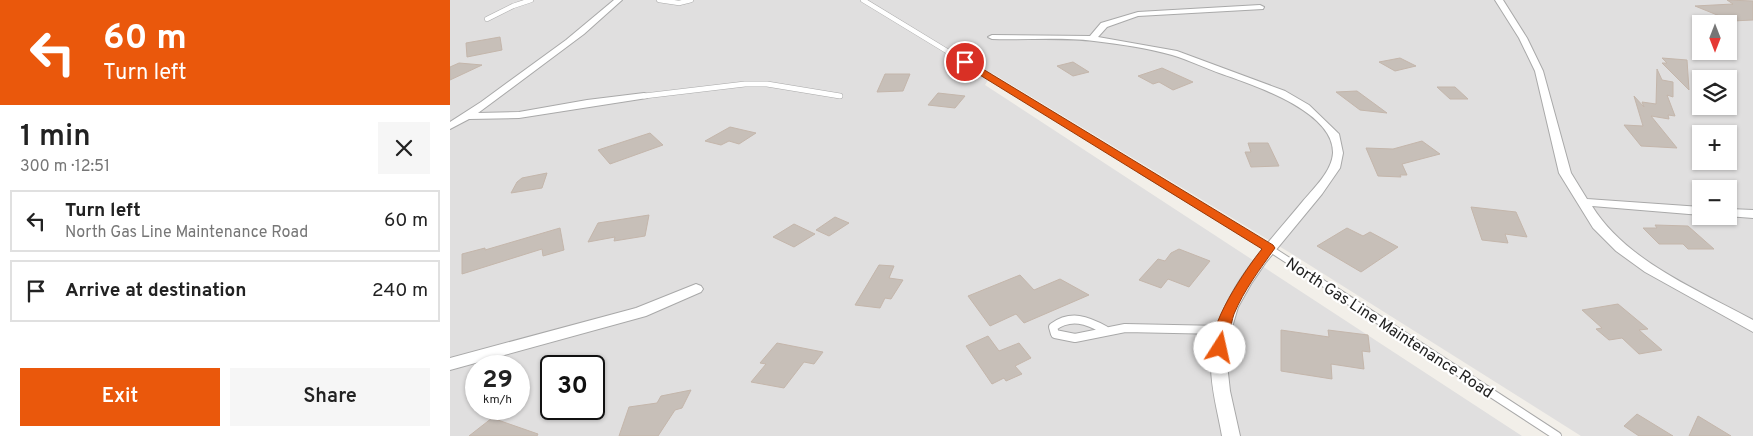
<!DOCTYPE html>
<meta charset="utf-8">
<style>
:root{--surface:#fff;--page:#f6f6f6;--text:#222;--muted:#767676;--line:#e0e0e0;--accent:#ea580c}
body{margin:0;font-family:Overpass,sans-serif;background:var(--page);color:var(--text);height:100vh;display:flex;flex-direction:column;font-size:19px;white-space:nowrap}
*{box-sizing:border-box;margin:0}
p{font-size:16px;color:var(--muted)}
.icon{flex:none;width:28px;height:28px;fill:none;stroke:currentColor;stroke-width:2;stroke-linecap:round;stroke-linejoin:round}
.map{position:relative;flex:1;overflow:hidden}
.panel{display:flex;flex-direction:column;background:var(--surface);width:450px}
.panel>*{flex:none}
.hud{background:#ea580c;color:#fff;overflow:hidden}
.needle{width:32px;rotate:180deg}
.tools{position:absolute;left:1242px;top:15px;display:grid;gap:10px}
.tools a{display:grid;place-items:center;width:45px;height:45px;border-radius:0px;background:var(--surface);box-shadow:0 1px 4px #0004;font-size:25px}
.speed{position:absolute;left:15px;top:355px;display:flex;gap:10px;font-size:25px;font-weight:700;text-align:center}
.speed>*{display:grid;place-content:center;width:65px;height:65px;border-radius:50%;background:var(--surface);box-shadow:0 1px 4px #0004;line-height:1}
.speed small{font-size:12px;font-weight:400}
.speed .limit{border:2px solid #111;border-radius:8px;background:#fff;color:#111}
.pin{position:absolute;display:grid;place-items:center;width:42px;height:42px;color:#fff;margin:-21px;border:2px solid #fff;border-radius:50%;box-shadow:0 1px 5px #0007}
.me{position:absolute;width:55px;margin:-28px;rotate:10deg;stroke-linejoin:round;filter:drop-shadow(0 0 4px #0008)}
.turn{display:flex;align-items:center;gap:18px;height:105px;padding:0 20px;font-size:22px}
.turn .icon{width:65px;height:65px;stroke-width:2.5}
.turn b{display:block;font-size:35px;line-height:42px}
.round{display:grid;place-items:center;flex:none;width:52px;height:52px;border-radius:0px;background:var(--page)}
.overview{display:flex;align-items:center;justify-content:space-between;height:85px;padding:0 20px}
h1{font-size:30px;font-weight:600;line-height:38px}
.cta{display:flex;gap:10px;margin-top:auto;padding:10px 20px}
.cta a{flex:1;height:58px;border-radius:0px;background:var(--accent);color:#fff;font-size:20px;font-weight:600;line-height:58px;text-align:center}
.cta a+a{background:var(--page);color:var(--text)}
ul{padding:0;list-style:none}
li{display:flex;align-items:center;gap:15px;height:62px;margin:0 10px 8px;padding:0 10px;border:2px solid var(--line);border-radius:0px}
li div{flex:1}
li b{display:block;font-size:19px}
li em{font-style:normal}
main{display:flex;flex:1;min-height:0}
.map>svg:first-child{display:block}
</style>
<main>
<section class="panel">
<div class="hud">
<div class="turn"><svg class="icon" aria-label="left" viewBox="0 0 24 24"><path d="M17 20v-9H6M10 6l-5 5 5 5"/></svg><div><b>60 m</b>Turn left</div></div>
</div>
<div class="overview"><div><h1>1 min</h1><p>300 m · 12:51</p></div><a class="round"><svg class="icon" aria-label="close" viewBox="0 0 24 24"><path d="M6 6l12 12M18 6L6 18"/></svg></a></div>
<ul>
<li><svg class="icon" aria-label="left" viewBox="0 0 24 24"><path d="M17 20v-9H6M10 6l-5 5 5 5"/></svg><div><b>Turn left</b><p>North Gas Line Maintenance Road</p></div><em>60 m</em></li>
<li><svg class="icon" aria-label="arrive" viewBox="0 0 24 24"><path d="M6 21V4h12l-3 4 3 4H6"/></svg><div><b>Arrive at destination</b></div><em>240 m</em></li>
</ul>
<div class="cta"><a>Exit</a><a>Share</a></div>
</section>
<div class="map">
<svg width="1303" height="436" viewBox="0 0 1303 436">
<rect width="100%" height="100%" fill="#f2efe9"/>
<path fill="#e0dfdf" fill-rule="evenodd" d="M0 0H1303V436H1131L842 254 542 73 535 85 1072 436H0ZM1251 24H1279V51H1251ZM1251 79H1279V106H1251ZM1251 134H1279V161H1251ZM1251 189H1279V216H1251ZM26 366H69V409H26ZM101 366H144V409H101Z"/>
<g fill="#c7bfb8" stroke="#c4b6ab">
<path d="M1277 0 1303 1V20L1282 21 1245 6 1283 4Z"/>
<path d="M50 37 52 50 17 57 16 43Z"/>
<path d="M950 58 966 66 945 71 929 62Z"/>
<path d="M1212 58 1237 60 1239 90 1212 63H1217Z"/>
<path d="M623 62 639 72 623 76 607 66Z"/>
<path d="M9 63 32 65 0 80V67Z"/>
<path d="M712 68 743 82 723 90 709 82 703 84 688 76Z"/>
<path d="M1207 69 1212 80 1223 82V97L1217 95 1225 116 1218 115 1219 119 1201 116 1227 148 1191 146 1174 125 1193 126 1184 96 1194 107 1192 102 1206 104Z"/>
<path d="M435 74H460L453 91 427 92Z"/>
<path d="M987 87H1005L1018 99H1000Z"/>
<path d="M907 91 937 113 910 110 886 92Z"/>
<path d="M488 93 515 96 505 108 478 105Z"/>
<path d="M280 127 306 133 289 144 279 141 271 145 255 141Z"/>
<path d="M200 133 213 145 160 164 148 150Z"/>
<path d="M972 141 990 154 952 164 957 175H950L951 177 928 176 916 148 943 149Z"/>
<path d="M798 143H818L829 166 801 167 795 152H801Z"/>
<path d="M97 173 92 188 61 193 67 182 72 178Z"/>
<path d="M1021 207 1066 212 1077 237 1055 234 1058 243 1032 240Z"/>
<path d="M199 215 195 236 164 241 165 237 138 242 148 223Z"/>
<path d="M385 217 399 223 379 236 366 230Z"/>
<path d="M344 224 365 234 344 247 323 237Z"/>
<path d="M1205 225 1238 226 1264 249H1238L1233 244H1209L1193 228H1207Z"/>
<path d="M110 228 114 250 93 256 92 249 12 274V254L35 248V250Z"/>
<path d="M897 228 913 236 920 232 948 247 911 272 867 246Z"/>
<path d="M729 249 760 261 739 287 718 279 711 288 689 280 708 259 715 261 721 253Z"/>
<path d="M429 265 444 266 439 278 453 280 441 299 435 298 430 308 405 305Z"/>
<path d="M570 275 584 290 610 279 639 295 574 323 566 314 540 326 518 296Z"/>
<path d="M1168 304 1198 329 1189 330 1212 350 1189 354 1172 338 1159 340 1146 329 1152 328 1132 310Z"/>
<path d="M831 330 879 337 878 330 918 335 920 352 912 351 914 369 881 364 882 379 831 371Z"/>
<path d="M538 336 549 351 569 343 581 358 565 366 572 374 556 381 554 378 542 384 516 346Z"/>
<path d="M327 343 373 352 364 364 354 362 334 388 301 382 316 364 310 363Z"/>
<path d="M241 390 232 408 225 410 208 436H169L179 407 207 403 211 396Z"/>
<path d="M1187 414 1223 436H1189L1174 426Z"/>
<path d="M1248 416 1281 436H1239Z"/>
<path d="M42 418 88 434 87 436H19Z"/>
</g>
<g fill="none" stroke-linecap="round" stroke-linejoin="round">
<g stroke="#a9a9a9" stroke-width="5.5">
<g id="service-far3">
<path d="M209 0 229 3 241 0"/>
<path d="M413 0 538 76"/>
<path d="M37 19 63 6 81 0"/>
</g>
</g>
<g stroke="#a9a9a9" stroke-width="6">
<g id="service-far2">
<path d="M536 75 693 171"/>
<path d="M194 96 295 84H317L390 96"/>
</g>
</g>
<g stroke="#a9a9a9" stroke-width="8">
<path id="service-far1" d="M691 170 819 248 882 289"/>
</g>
<g stroke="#a9a9a9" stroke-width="10">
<g id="service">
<path d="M880 288 1107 436"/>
<path d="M655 330C637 320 621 314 603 327L605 334 625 338 675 328 772 330"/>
</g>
</g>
<g stroke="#a9a9a9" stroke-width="2">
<g id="minor">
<path d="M164 0H172L134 34 28 113 69 112 137 100 194 93 197 94V98L69 118 19 119 0 129V122L31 102 116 40Z"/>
<path d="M1045 0H1053L1077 38 1093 71 1121 173 1137 199 1251 207V215L1142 206C1176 261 1248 290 1303 320V332L1195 272 1166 251 1143 228 1109 173 1085 71 1069 38Z"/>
<path d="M810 5 814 7 813 9 688 16 657 27 648 37 727 51 835 91 859 105 889 134 893 153 890 168 872 194 816 262 801 284 788 307 780 334 777 364 780 391 790 436H772C768 413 761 389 761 365 763 297 813 250 853 201 864 188 882 171 883 153 884 111 803 85 772 74 755 68 739 60 722 55 697 48 670 44 644 41 613 37 574 40 542 39L538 37 542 35 640 36 651 23 688 12Z"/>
<path d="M1279 209 1303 210V218L1277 216H1279Z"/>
<path d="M246 284 251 286 253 289 251 292 196 316 0 370V358L186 308Z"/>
</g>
</g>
<use href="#service-far3" stroke="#fff" stroke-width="4.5"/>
<use href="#service-far2" stroke="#fff" stroke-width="5"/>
<use href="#service-far1" stroke="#fff" stroke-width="6"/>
<use href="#service" stroke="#fff" stroke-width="8"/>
<use href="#minor" fill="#fff" fill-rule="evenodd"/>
</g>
<path fill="#ea580c" stroke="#983908" d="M512 60H518L823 245 825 248C810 269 794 290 784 314 780 325 779 344 775 351L770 353 765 351C753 330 798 266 812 249L512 64Z"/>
<g text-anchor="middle" stroke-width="4.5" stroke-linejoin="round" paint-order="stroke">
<g font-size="16" fill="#222" stroke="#fff">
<text transform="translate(940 327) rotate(33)" y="6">North Gas Line Maintenance Road</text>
</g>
</g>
</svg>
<div class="tools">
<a><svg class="needle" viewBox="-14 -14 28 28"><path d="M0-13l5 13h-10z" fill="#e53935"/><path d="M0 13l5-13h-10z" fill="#767676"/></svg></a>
<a><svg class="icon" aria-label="layers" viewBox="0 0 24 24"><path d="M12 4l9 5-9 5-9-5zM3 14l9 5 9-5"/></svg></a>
<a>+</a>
<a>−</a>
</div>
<div class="speed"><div>29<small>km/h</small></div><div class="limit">30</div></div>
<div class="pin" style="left:515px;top:62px;background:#d93025"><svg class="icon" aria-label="arrive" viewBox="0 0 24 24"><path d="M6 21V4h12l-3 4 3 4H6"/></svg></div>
<svg class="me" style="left:770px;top:348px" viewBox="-20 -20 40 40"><circle r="19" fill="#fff"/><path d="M0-13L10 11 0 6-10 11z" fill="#ea580c"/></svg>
</div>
</main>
